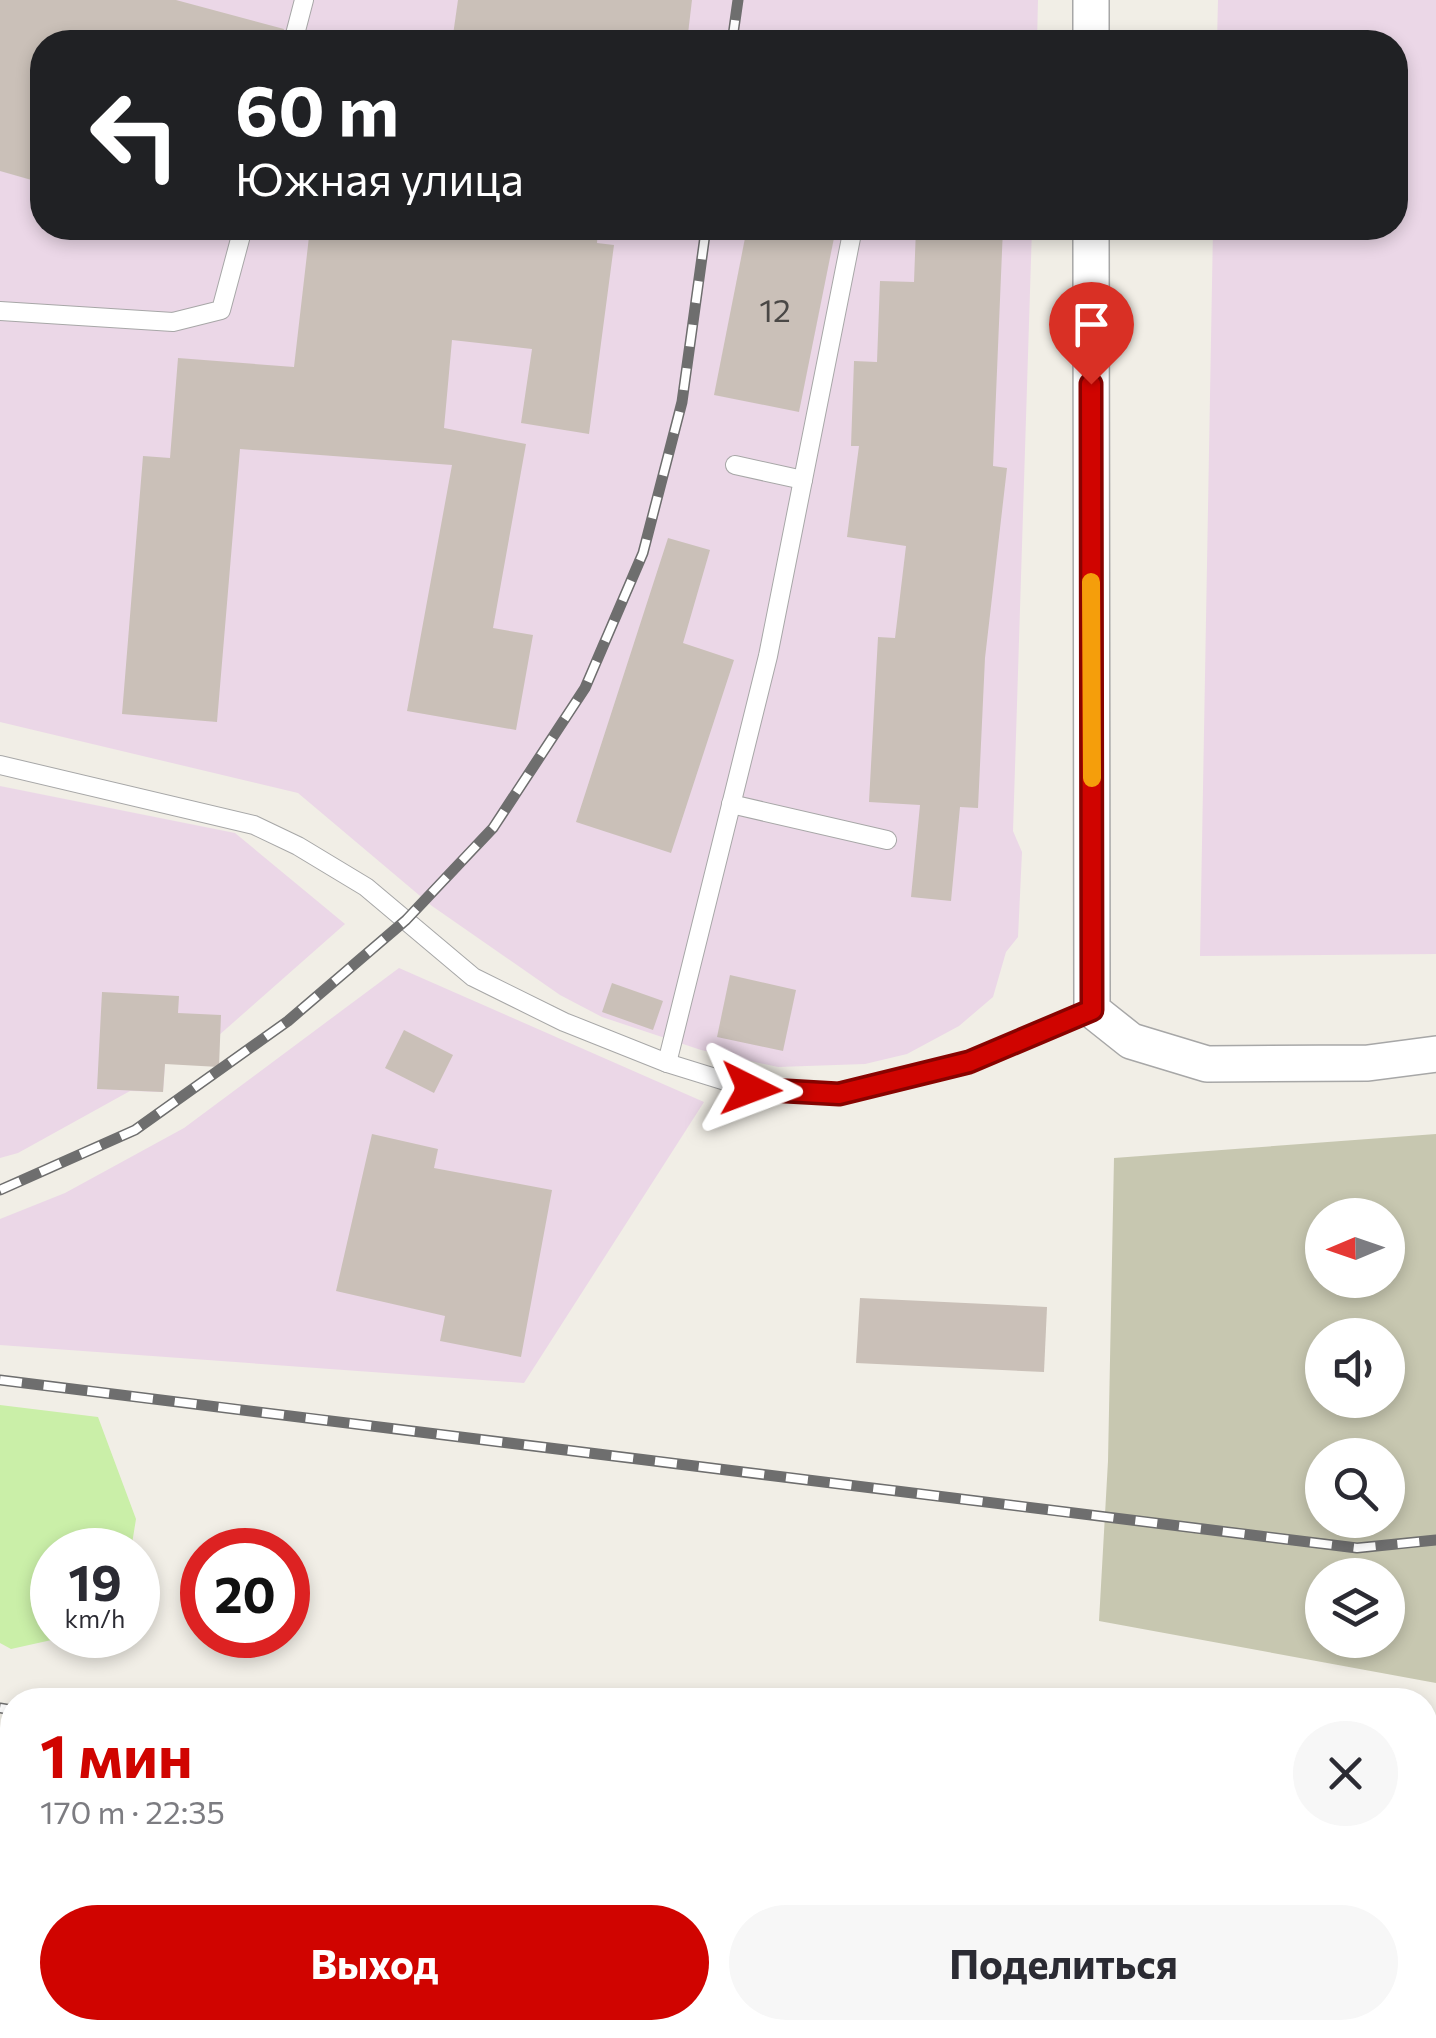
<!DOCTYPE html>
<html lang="ru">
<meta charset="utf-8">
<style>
:root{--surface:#fff;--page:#f7f7f7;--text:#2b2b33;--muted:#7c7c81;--accent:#d00400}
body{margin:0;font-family:Commissioner,sans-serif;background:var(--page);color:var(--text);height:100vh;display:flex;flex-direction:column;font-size:38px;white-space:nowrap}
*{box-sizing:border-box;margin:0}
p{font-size:32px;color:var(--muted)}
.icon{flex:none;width:55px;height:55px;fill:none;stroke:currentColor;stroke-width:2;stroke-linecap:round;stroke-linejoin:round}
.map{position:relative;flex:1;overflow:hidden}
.sheet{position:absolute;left:0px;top:1688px;width:1438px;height:352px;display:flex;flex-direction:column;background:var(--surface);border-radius:40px 40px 0 0;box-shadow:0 5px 15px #0003}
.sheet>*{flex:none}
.top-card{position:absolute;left:30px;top:30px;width:1378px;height:210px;border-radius:40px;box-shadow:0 5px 15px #0003;background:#202124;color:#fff;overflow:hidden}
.needle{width:65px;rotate:268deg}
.fabs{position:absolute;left:1305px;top:1198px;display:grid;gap:20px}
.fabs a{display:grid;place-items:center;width:100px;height:100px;border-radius:50%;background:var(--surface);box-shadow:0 5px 15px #0003;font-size:50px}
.speed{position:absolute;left:30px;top:1528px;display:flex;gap:20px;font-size:50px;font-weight:700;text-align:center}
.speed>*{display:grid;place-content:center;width:130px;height:130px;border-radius:50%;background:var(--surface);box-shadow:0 5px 15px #0003;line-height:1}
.speed small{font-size:25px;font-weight:400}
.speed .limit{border:15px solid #d22;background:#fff;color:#111}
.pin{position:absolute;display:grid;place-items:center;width:85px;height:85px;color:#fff;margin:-102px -42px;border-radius:50% 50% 50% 0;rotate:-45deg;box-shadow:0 0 10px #0007}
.pin .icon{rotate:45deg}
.me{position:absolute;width:110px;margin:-55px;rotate:93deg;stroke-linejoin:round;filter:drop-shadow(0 0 8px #0008)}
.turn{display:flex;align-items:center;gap:35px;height:210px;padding:0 40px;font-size:45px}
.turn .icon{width:130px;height:130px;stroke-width:2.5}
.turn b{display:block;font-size:70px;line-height:85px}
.round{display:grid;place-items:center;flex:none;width:105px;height:105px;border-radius:52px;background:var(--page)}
.headline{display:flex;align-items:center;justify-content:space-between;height:170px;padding:0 40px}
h1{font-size:60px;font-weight:700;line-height:75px;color:var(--accent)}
.action{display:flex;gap:20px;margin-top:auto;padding:20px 40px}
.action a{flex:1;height:115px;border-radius:60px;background:var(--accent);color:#fff;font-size:40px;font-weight:700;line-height:115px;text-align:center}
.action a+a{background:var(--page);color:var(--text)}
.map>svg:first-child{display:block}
</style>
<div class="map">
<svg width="1436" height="2038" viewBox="0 0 1436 2038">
<rect width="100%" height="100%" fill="#f1eee6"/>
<g fill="#ebd7e7">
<path d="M0 0H1038L1037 42H42V228H1032L1013 831 1022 852 1018 937 1006 952 993 997 959 1026 907 1054 865 1064 778 1067 701 1050 602 1017 560 995 432 906 298 793 0 722Z"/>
<path d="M1218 0H1436V954L1200 956 1213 228H1395V42H1217Z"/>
<path d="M0 786 235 833 345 924 201 1051 165 1064 163 1092 130 1091 18 1153 0 1158Z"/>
<path d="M399 968 704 1102 524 1383 0 1345V1219L65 1193 184 1128Z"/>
</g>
<path fill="#c7c7b0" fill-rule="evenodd" d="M1436 1134V1683L1099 1621 1108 1461 1114 1158ZM1322 1215H1388V1280H1322ZM1322 1335H1388V1400H1322ZM1322 1455H1388V1520H1322ZM1388 1575V1640H1322V1575Z"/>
<path fill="#caefa8" d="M0 1405 98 1417 136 1519 131 1550H52V1635H74L11 1649 0 1643Z"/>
<g fill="#cac0b8">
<path d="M0 0H176L284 29 281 42H42V183L0 171Z"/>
<path d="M458 0H692L687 42H452Z"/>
<path d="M310 228H598L597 243 614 245 589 434 521 423 532 349 452 340 444 428 526 444 493 628 533 635 516 730 407 711 452 465 240 449 217 722 122 714 143 456 170 458 178 358 294 367Z"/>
<path d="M747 228H836L799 412 714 395Z"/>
<path d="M916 228H1003L993 466 1007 468 985 658 978 808 960 807 951 901 911 897 920 805 869 802 878 637 895 638 906 546 847 537 859 446H851L854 361 877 362 880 281 914 282Z"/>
<path d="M668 538 710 550 683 643 734 660 671 853 576 822Z"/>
<path d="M730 975 796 990 783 1051 717 1037Z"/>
<path d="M612 983 663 1001 653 1030 602 1012Z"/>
<path d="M102 992 179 996 178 1013 221 1015 219 1067 165 1064 163 1092 97 1089Z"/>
<path d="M404 1030 453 1055 434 1093 385 1068Z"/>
<path d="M372 1134 438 1149 434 1168 552 1190 521 1357 440 1341 445 1316 336 1291Z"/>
<path d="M860 1298 1047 1307 1044 1372 856 1363Z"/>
</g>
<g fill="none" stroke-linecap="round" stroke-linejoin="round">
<g stroke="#a7a7a7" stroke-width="20">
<g id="lane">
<path d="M293 42 304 0"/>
<path d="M0 311 173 322 221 310 243 228"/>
<path d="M735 465 803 480"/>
<path d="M0 765 254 825 298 846 366 887 473 977 564 1022 667 1063 751 1089 839 1094 969 1063 1092 1010"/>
<path d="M731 804 887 840"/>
<path d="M667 1063 768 656 853 228"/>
</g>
</g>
<g stroke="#a7a7a7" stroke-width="38">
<g id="street">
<path d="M1091 0V42"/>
<path d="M1091 228 1092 1010 1131 1041 1207 1064 1368 1063 1436 1054"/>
</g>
</g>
<g stroke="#6e7e00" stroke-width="52">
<g id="secondary">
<path d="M0 2021 12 2022"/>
<path d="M66 2028 171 2038"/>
</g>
</g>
<use href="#lane" stroke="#fff" stroke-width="18"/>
<use href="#street" stroke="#fff" stroke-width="35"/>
<use href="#secondary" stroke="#faffb6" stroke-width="50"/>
<g stroke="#6e6e6e" stroke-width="11">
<g id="rail">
<path d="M732 42 738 0"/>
<path d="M0 1190 135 1130 288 1021 406 920 493 828 585 688 643 553 682 402 706 228"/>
<path d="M0 1380 1357 1548 1436 1540"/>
<path d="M0 1708 12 1710"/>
<path d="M0 1735 12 1737"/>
<path d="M0 1760 12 1761"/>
<path d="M0 1785 12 1787"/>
<path d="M1425 1895 1436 1896"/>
<path d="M1425 1924 1436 1925"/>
<path d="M1425 1950 1436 1951"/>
<path d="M1425 1983 1436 1985"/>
</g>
</g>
<use href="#rail" stroke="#fff" stroke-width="8" stroke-dasharray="22" stroke-linecap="butt"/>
</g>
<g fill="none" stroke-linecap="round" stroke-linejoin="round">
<g stroke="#870300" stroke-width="25">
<path id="route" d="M751 1089 839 1094 969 1062 1092 1010 1091 384"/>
</g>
<use href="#route" stroke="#d00400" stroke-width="18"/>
<path stroke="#f59e0b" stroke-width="18" d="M1091 582 1092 778"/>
</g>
<g text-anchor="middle" stroke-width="8" stroke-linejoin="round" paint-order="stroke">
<g font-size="32" fill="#4a4846">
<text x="775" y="322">12</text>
</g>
</g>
</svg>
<div class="fabs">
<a><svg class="needle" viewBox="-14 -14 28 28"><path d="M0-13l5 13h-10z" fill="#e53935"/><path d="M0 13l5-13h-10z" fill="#7c7c81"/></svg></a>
<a><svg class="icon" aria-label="sound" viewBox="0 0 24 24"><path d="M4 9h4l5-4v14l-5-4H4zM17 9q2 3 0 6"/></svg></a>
<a><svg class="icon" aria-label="search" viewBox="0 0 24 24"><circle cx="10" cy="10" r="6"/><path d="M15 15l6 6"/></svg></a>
<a><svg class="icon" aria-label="layers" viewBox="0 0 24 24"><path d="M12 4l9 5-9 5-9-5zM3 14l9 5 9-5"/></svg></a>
</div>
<div class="speed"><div>19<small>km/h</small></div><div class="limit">20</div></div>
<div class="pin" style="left:1091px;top:384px;background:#d93025"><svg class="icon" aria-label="arrive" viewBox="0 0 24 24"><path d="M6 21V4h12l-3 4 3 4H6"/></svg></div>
<svg class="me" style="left:751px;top:1089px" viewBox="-20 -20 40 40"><path d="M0-17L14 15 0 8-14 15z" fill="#d00400" stroke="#fff" stroke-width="4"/></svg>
<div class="top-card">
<div class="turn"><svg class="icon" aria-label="left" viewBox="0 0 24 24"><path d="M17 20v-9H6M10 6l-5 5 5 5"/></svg><div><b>60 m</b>Южная улица</div></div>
</div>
<section class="sheet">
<div class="headline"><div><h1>1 мин</h1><p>170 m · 22:35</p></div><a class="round"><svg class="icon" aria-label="close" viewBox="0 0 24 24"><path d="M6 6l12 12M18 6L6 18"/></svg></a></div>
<div class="action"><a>Выход</a><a>Поделиться</a></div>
</section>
</div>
